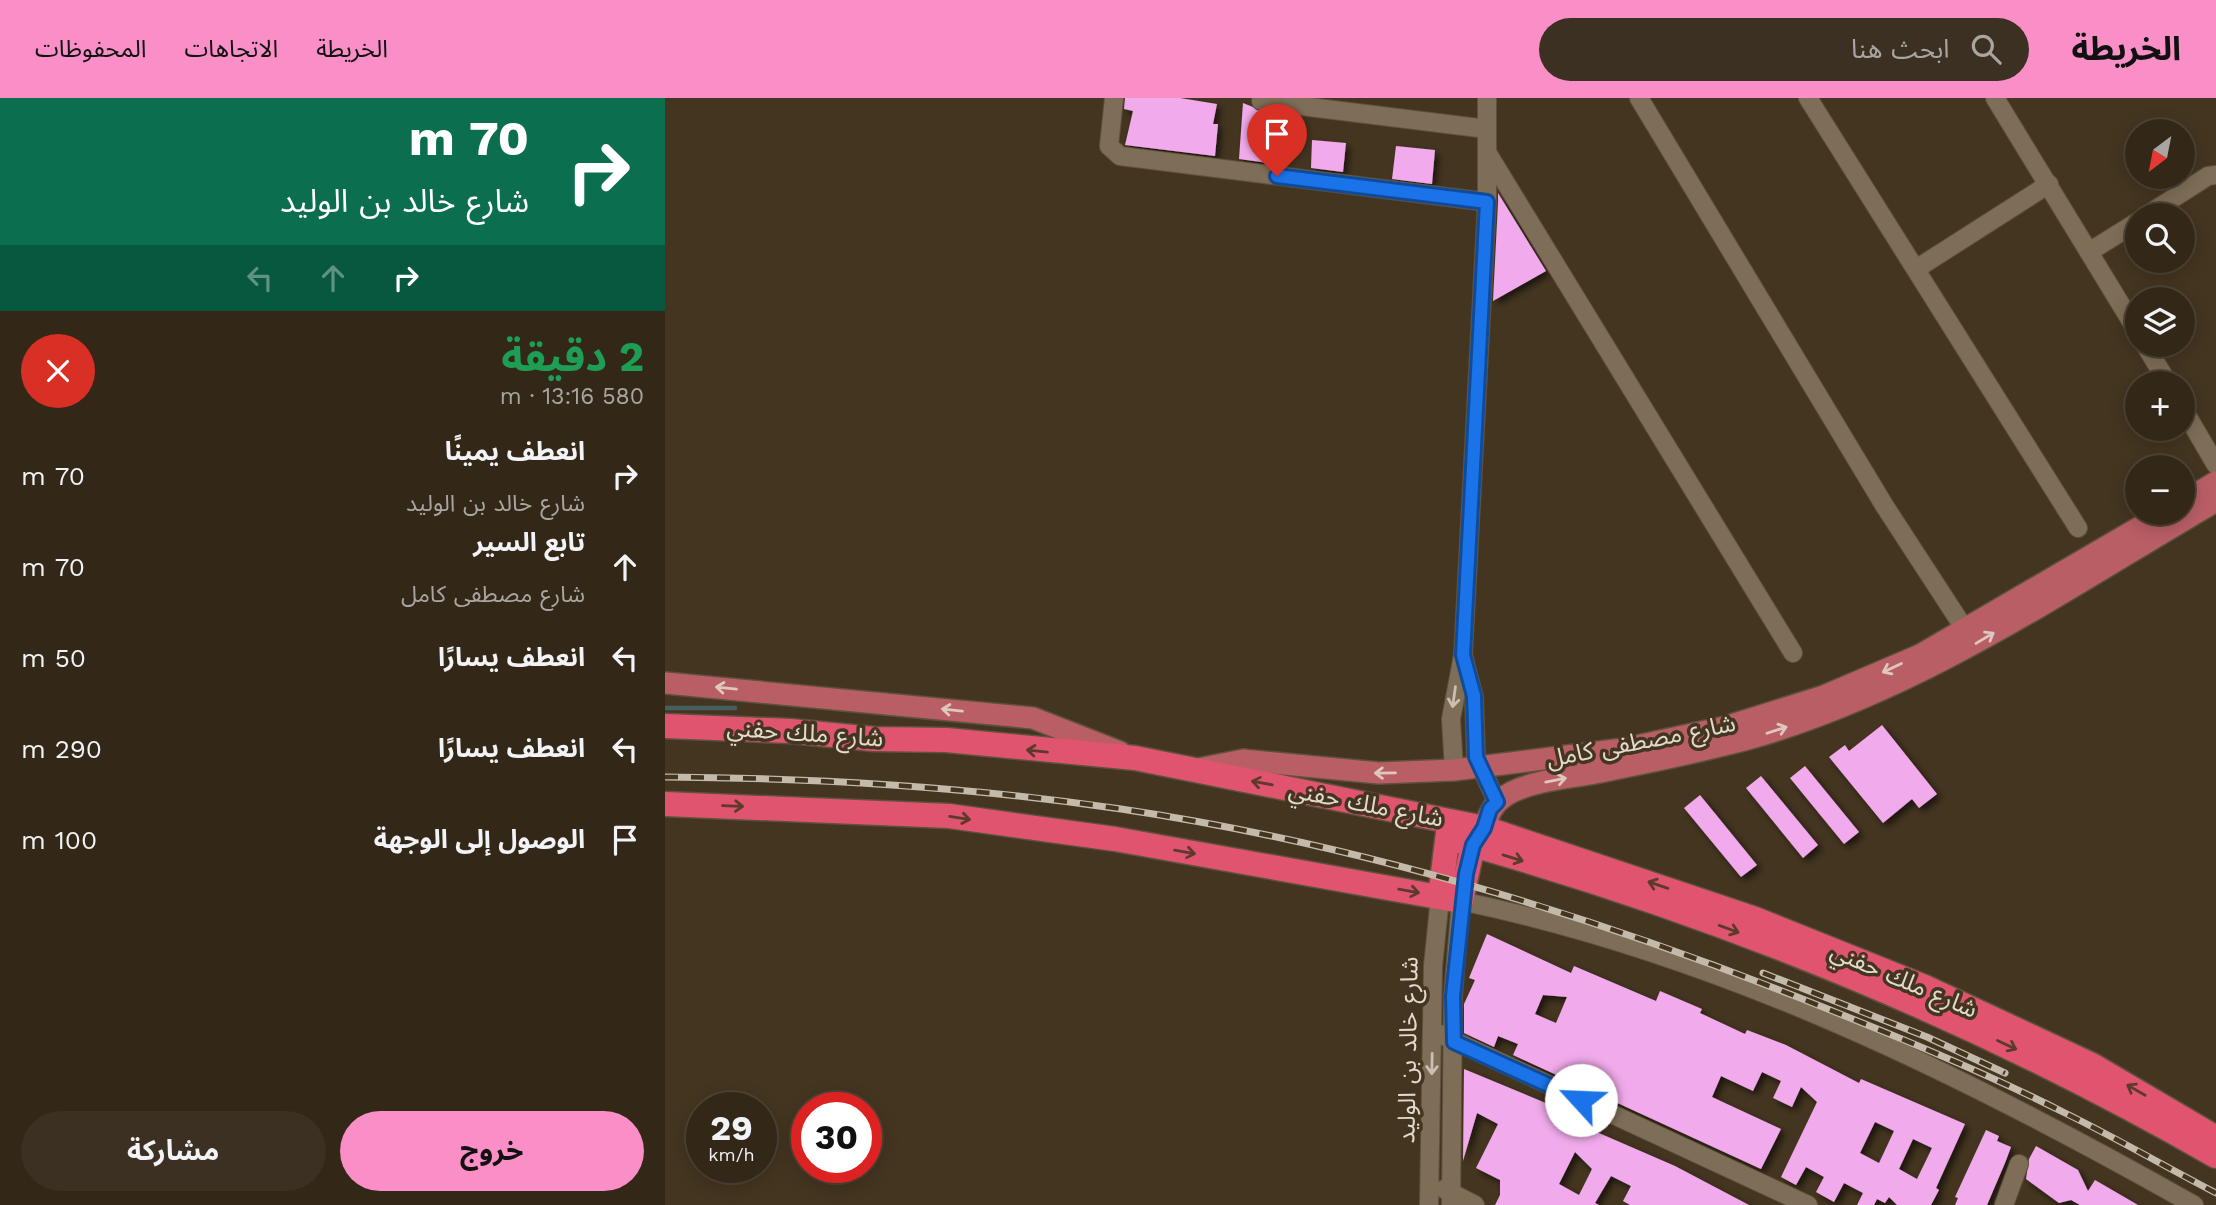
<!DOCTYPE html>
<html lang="ar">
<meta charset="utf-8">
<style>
:root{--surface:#332818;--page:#3b3021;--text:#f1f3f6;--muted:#a9a6a2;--line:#4e4437;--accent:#fa8fc7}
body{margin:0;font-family:"Work Sans","Noto Sans Arabic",sans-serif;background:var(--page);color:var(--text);direction:rtl;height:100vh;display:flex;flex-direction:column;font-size:26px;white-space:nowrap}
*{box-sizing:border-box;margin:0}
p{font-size:23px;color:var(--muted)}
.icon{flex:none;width:38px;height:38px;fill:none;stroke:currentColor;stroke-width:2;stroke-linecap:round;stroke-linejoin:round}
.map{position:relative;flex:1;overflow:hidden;direction:ltr}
.side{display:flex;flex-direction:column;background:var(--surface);width:665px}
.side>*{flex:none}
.hud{background:#0b6e4f;color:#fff;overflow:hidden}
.needle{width:46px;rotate:212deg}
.controls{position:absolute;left:1460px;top:21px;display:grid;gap:14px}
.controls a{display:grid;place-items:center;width:70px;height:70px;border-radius:50%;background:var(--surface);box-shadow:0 4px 18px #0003,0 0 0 2px var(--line);font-size:35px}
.speed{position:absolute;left:21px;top:994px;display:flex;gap:14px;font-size:35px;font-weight:700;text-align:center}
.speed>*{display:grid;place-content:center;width:91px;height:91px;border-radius:50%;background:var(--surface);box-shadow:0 4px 18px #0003,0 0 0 2px var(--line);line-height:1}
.speed small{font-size:18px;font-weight:400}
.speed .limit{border:10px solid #d22;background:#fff;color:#111}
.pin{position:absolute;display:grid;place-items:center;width:60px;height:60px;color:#fff;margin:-72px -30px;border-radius:50% 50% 50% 0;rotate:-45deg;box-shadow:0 0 7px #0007}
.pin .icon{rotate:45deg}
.me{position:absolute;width:77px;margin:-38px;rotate:295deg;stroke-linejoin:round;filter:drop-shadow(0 0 5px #0008)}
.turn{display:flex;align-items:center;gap:24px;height:147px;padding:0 21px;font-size:32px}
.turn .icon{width:91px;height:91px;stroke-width:2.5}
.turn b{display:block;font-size:49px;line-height:60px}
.lanes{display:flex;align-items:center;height:66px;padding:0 21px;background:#0003;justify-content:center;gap:35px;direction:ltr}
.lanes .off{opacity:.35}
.round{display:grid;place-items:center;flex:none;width:74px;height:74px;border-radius:37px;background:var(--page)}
.summary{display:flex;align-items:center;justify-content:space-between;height:119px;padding:0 21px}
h1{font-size:42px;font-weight:700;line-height:52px;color:#1e9e55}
.action{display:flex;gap:14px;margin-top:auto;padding:14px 21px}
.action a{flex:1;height:80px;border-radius:42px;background:var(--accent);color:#111;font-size:28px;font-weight:700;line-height:80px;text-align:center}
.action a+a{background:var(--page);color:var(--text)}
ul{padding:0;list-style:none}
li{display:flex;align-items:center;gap:21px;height:91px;padding:0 21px}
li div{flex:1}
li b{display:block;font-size:26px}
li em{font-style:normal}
header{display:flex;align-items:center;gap:42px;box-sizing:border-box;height:98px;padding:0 35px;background:var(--accent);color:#111}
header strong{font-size:33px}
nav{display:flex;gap:38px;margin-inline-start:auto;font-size:24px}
.search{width:490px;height:63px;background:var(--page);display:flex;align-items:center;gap:18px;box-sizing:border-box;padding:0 24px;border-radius:38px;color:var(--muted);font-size:26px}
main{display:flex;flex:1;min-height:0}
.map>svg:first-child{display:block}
</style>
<header>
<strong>الخريطة</strong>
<div class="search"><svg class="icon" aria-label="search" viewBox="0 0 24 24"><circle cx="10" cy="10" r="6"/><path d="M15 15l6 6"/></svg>ابحث هنا</div>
<nav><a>الخريطة</a><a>الاتجاهات</a><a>المحفوظات</a></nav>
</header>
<main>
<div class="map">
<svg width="1551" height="1107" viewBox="0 0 1551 1107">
<defs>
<filter id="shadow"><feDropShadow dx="4" dy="4" stdDeviation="3.5" flood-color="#0009"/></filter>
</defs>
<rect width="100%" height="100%" fill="#443520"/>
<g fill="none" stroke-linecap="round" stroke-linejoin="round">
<path stroke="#44615f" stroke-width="4.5" d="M0 610H70"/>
</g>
<g fill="#f1aaeb" fill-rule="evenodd" filter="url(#shadow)">
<path d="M460 0H515L552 6 548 26H553L550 58 460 47 468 13 459 11Z"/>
<path d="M578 5 603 15 599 38 612 40 611 66 574 61Z"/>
<path d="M647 42 681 45 678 74 646 70Z"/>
<path d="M731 48 770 52 767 86 727 81Z"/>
<path d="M833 95 881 173 828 203 833 105Z"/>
<path d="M1217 627 1272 696 1254 710 1247 701 1218 725 1164 659 1180 647 1184 653Z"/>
<path d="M1140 668 1194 734 1179 746 1125 680Z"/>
<path d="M1096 678 1153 747 1138 760 1081 690Z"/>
<path d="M1035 697 1092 767 1076 779 1019 710Z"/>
<path d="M822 836 906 875 909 868 991 903 995 893 1037 911 1035 915 1080 936 1082 932 1121 947 1194 985 1196 981 1300 1026 1271 1090 1274 1092 1266 1107H1232L1224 1099 1220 1105 1212 1101 1209 1107H1192L1198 1095 1179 1085 1169 1104 1151 1094 1159 1079 1141 1069 1131 1087 1116 1079 1152 1004 1136 989 1127 1009 1108 1000 1116 983 1097 974 1088 993 1056 978 1047 999 1116 1031 1096 1071 848 957 853 946 833 938 829 949 799 935V906L810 882 804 880ZM878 897 902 899 891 925 870 916ZM1210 1024 1229 1033 1214 1065 1195 1055ZM1248 1041 1267 1050 1252 1081 1234 1071Z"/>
<path d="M799 971 912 1018 930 1027 927 1032 1010 1068 1084 1107H965L958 1103 966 1088 946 1078 930 1105 934 1107H830L835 1097V1082L811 1070 833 1026 812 1015 798 1063ZM910 1054 927 1071 914 1097 894 1086Z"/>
<path d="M1321 1032 1334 1038 1332 1043 1346 1049 1340 1065 1322 1107H1290L1293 1100 1290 1099Z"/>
<path d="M1371 1048 1413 1072 1423 1093 1430 1082 1473 1107H1415L1406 1102 1394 1105 1361 1081 1364 1061Z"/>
</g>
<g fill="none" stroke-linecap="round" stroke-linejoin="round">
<g stroke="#5e513e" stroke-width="20">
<g id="minor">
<path d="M449 0 444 48 455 58 822 104"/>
<path d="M974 0 1219 407 1301 533"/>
<path d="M1143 0 1413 430"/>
<path d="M1330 0 1472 233"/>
<path d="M596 3 822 31"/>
<path d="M823 56 1128 555"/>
<path d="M1482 117 1543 78 1551 77"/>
<path d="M1424 154 1472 124"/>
<path d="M1251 171 1384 86"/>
<path d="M1480 247 1503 285"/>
<path d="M1517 309 1551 367"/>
<path d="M798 557 809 599 811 659 832 704"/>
<path d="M789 672 786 621 798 557 822 104V0"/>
<path d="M768 933 1143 1107"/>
<path d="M779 1091 810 1107"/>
<path d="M764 1107 768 868 775 799"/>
<path d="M786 1107 788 898 796 803C1057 857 1299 977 1529 1107"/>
<path d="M1339 1107 1354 1066"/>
</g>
</g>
<g stroke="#5e513e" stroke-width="24">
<g id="major">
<path d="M1517 404 1551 384"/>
<path d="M0 585 368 620 455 654"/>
<path d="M533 671 578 662 714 675 789 672 958 651 1060 629 1159 598 1255 557 1499 415"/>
<path d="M819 730C825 712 830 703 847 694 872 682 903 680 930 675 984 664 1037 654 1090 639 1258 590 1402 490 1551 403"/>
</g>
</g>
<g stroke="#5e513e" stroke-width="27">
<g id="highway">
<path d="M0 628 125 633 209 641 281 642 470 660 819 730 1090 821 1262 890 1427 967 1551 1040"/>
<path d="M0 706 284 718 450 741 796 803 808 747 819 730"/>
<path d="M783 740C1051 814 1310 920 1551 1058"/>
<path d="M775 799 784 727"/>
</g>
</g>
<use href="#minor" stroke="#7f6e57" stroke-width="18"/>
<use href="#major" stroke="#ba5e66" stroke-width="21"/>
<use href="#highway" stroke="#e15470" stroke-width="24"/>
<g stroke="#c4baab" stroke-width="7">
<g id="rail">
<path d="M0 679C152 680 305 689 456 711 687 745 913 813 1130 898 1221 934 1313 971 1400 1015 1451 1040 1501 1069 1551 1095"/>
<path d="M1098 875 1262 939 1340 975"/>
</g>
</g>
<use href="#rail" stroke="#443520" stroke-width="4.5" stroke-dasharray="13" stroke-linecap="butt"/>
</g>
<defs><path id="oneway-shaft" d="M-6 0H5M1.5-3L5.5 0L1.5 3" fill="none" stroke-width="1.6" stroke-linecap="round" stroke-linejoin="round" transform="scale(1.75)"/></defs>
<g stroke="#ddc7be">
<use href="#oneway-shaft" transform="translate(1320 540) rotate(-31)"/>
<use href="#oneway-shaft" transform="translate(1227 570) rotate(155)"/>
<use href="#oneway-shaft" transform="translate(61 590) rotate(-174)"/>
<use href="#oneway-shaft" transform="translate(287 612) rotate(-174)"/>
<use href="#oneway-shaft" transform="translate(1112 632) rotate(-18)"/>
<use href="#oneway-shaft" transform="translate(720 675) rotate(179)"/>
<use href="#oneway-shaft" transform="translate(891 682) rotate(-11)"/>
</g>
<g stroke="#cabfb0">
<use href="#oneway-shaft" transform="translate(789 599) rotate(98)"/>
<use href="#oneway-shaft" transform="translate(767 966) rotate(91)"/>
</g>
<g stroke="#5c3a2c">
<use href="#oneway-shaft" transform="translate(372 653) rotate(-174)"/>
<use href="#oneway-shaft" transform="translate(597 685) rotate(-170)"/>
<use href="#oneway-shaft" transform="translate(68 708) rotate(2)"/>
<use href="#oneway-shaft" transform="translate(295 720) rotate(9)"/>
<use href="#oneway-shaft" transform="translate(520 754) rotate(10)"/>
<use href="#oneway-shaft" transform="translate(848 760) rotate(17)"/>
<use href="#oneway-shaft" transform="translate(993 787) rotate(-161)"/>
<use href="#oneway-shaft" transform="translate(744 793) rotate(10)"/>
<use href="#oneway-shaft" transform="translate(1064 831) rotate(20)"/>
<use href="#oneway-shaft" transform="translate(1342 947) rotate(25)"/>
<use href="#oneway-shaft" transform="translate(1471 992) rotate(-150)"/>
</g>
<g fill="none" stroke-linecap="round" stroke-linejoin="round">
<g stroke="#114b97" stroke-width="18">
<path id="route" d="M612 78 822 104 798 557 809 598 811 659 832 704 825 711 819 730 808 747 801 776 788 898 789 944 916 1002"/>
</g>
<use href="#route" stroke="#1a73e8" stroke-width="12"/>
</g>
<g text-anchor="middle" stroke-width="7" stroke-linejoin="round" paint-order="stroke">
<g font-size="24" fill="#e3dacd" stroke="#443520">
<text transform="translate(140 635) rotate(4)" y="8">شارع ملك حفني</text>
<text transform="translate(976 643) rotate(-11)" y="8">شارع مصطفى كامل</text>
<text transform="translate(701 706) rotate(11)" y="8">شارع ملك حفني</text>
<text transform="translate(1239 882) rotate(23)" y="8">شارع ملك حفني</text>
<text transform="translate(743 952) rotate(-89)" y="8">شارع خالد بن الوليد</text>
</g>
</g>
</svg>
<div class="controls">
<a><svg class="needle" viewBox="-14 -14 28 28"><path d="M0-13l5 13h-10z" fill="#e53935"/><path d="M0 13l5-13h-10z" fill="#a9a6a2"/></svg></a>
<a><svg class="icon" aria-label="search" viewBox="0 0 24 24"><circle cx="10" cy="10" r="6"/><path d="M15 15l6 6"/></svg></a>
<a><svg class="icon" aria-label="layers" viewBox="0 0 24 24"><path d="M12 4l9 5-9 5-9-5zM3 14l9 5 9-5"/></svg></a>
<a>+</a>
<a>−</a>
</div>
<div class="speed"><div>29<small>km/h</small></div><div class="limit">30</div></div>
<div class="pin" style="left:612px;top:78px;background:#d93025"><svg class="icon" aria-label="arrive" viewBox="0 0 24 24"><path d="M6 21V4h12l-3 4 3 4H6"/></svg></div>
<svg class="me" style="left:916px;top:1002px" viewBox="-20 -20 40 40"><circle r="19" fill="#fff"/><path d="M0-13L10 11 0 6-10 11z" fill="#1a73e8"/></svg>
</div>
<section class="side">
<div class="hud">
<div class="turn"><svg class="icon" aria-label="right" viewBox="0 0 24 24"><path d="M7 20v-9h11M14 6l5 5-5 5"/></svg><div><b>70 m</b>شارع خالد بن الوليد</div></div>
<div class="lanes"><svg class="icon off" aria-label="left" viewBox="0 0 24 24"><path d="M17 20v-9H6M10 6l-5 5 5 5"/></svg><svg class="icon off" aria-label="ahead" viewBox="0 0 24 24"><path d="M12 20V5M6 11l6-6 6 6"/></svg><svg class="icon" aria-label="right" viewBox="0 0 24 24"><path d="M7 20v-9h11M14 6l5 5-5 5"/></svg></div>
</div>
<div class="summary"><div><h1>2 دقيقة</h1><p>580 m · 13:16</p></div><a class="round" style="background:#d93025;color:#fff"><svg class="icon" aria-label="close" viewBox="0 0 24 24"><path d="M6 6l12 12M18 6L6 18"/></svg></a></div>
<ul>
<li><svg class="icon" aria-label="right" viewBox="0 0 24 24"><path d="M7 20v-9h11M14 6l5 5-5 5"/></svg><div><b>انعطف يمينًا</b><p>شارع خالد بن الوليد</p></div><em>70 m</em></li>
<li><svg class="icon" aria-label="ahead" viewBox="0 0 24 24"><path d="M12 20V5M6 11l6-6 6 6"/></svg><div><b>تابع السير</b><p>شارع مصطفى كامل</p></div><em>70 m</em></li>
<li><svg class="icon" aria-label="left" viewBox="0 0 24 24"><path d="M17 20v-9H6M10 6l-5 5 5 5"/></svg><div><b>انعطف يسارًا</b></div><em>50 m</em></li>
<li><svg class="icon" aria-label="left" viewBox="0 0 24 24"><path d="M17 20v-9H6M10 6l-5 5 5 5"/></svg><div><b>انعطف يسارًا</b></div><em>290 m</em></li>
<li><svg class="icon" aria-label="arrive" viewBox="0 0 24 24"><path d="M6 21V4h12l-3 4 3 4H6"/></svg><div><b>الوصول إلى الوجهة</b></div><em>100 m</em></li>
</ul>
<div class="action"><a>خروج</a><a>مشاركة</a></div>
</section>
</main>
